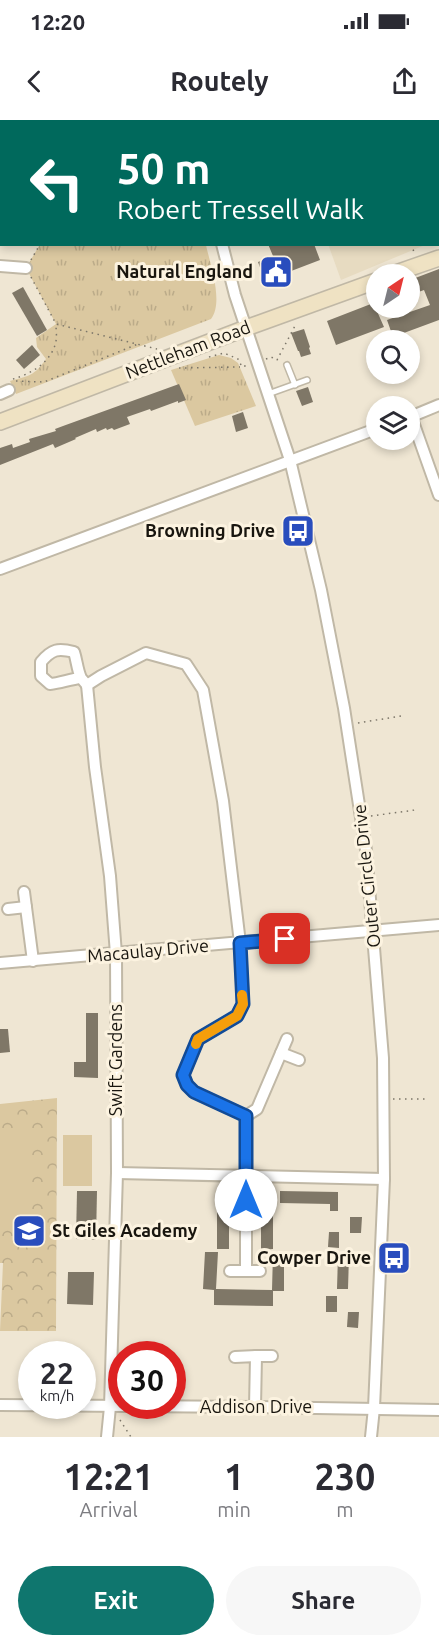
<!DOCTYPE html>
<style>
:root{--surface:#fff;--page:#f7f7f7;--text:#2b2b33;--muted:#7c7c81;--accent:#0f766e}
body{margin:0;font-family:Ubuntu,sans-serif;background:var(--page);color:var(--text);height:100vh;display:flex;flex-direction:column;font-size:22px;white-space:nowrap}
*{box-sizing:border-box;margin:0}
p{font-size:20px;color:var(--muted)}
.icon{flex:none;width:33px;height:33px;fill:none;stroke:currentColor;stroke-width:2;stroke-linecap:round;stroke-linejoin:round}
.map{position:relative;height:1317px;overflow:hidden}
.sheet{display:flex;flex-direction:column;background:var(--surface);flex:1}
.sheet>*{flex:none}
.guide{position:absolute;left:0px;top:0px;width:440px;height:126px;box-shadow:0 3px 9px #0003;background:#00695c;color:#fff;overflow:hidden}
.needle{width:39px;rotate:35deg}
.buttons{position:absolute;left:366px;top:144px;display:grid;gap:12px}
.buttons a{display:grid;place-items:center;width:54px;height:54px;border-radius:50%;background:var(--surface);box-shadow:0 3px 9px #0003;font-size:30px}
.speed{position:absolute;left:18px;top:1221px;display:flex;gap:12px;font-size:30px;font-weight:700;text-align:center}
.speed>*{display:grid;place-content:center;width:78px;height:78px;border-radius:50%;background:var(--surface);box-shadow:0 3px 9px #0003;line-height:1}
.speed small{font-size:15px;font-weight:400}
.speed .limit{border:9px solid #d22;background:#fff;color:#111}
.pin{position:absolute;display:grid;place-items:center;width:51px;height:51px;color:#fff;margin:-26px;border-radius:12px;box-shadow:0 3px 9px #0006}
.me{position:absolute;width:66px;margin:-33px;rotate:0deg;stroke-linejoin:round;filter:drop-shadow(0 0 4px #0008)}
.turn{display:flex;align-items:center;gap:21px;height:126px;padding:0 18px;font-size:27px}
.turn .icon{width:78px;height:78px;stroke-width:2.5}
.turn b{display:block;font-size:42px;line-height:51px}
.eta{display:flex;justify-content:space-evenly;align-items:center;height:102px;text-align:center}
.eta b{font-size:36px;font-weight:700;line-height:42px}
.action{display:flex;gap:12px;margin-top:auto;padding:12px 18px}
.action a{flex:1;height:69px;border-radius:36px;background:var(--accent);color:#fff;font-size:24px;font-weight:700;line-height:69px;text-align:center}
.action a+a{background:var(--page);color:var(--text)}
.status{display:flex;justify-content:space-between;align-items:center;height:42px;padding:0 30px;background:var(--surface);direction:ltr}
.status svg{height:16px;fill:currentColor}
header{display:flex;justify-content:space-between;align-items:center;height:78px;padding:0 18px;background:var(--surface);font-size:27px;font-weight:700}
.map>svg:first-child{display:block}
</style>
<div class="status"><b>12:20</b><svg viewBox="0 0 49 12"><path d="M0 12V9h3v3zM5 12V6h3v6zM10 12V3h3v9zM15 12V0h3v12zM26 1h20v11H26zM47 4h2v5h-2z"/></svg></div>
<header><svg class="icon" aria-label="back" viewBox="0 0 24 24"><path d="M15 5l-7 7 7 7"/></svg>Routely<svg class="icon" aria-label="share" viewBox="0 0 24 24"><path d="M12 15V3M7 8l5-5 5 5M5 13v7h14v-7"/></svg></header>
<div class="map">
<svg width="439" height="1317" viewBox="0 0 439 1317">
<defs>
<pattern id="grass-tufts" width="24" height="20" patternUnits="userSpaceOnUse" patternTransform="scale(1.5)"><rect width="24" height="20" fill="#dbc8a0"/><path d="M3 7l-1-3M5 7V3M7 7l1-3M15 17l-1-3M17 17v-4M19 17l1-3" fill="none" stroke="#bbab89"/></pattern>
<pattern id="forest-crowns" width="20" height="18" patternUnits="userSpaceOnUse" patternTransform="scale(1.5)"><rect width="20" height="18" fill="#dbc8a0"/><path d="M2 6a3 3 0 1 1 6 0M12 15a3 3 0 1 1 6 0" fill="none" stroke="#bbab89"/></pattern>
</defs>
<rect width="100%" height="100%" fill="#efe6d3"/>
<g fill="#e7dbc1">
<path d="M283 0H439V119L438 2H283Z"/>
<path d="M328 124H425V125L341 160Z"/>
</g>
<g fill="url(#grass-tufts)">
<path d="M41 124 206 125C210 144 224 182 211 199L16 274 10 261C29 256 34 256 46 239L37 227 36 218 56 204 26 148 39 126Z"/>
<path d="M219 235 231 238 238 243 256 286 195 306 171 250Z"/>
</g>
<path fill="url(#forest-crowns)" d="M57 978 56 1211H0L3 1143H0V984Z"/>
<g fill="#dbc8a0">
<rect x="0" y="1013" width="29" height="94"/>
<rect x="63" y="1015" width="29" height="51"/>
</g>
<g fill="#7f7767">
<path d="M268 124H314L320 140 265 161 258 142 273 136Z"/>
<path d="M439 149V200L393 217 387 200 430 185 424 170 410 175V160Z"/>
<path d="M23 167 47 210 37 216 12 173Z"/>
<path d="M376 182V189L384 207 336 225 327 201Z"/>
<path d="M304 209 310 227 309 228 311 234 301 237 299 231H298L291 213Z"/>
<path d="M32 225 40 235 24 249 16 240Z"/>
<path d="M179 264 186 280 178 283V281L151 291 150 289 127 297 130 304 114 310 112 308 107 310 106 308 97 312 96 309 75 318 76 319 55 328 53 324 0 345V328L12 324 13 328 30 322 29 319 56 311 55 309 63 306Z"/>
<path d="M308 267 313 282 302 286 296 271Z"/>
<path d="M243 292 248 308 236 312 232 296Z"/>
<path d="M86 893H98V958L74 957V942H86Z"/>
<path d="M0 909H8L10 932 0 933Z"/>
<path d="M77 1071H97L96 1120 76 1119Z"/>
<path d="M280 1071 338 1072V1091H330V1084L280 1083Z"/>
<rect x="217" y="1091" width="12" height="38"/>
<path d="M261 1092H273V1129L261 1130Z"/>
<path d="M350 1097H362L361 1113H350Z"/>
<path d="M329 1112H339V1128L328 1127Z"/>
<path d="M205 1132H218L216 1169 272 1170 273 1133H284V1171H273V1186L214 1185V1170L203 1169Z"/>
<path d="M338 1135H349L348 1169H337Z"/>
<path d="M68 1152H94L93 1185 67 1184Z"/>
<rect x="326" y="1176" width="11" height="16"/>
<path d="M348 1192H359L358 1208 347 1207Z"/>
</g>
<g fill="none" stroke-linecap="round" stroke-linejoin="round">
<g stroke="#c0b8a6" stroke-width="8">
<g id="service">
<path d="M268 0 269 2"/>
<path d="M287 245 295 265"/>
<path d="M268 274 307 260"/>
</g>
</g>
<g stroke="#c0b8a6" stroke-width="14">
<g id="minor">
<path d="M30 0 34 2"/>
<path d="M192 0V2"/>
<path d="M110 2 112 0"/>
<path d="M222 124 235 175 290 340 321 470 344 588 366 730 383 938 384 1059 374 1288 371 1317"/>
<path d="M0 146 26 148"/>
<path d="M0 274 9 270"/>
<path d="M411 296 439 375"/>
<path d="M410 297 439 285"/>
<path d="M0 449 376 309"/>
<path d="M81 558C77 549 77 541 74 532 58 528 52 529 41 542V556L50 564C61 563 70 559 81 558L87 565"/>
<path d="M87 565 101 556 146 533 186 544 203 570 223 681 240 823 243 884 237 896 198 919 183 955 187 965 194 972 246 996V1151H260"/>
<path d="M87 565 95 647 110 756 116 834 117 1053 110 1287 107 1317"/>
<path d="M24 772 33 841"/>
<path d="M8 789 26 787"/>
<path d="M0 843 439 805"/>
<path d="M281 933 299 940"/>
<path d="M246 996 257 989 287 919"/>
<path d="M117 1053 384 1059"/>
<path d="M230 1151H246"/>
<path d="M256 1236H272"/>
<path d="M235 1237 256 1236 255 1287"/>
<path d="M0 1285 255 1287 439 1290"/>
</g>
</g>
<g stroke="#c0b8a6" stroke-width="18">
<g id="secondary">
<path d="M393 154 439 138"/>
<path d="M0 302 246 208 376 161"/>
</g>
</g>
<g stroke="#7c7669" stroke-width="1.5" stroke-dasharray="1.5 4.5" stroke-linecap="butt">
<path d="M368 0 369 2"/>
<path d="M124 2 125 0"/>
<path d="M411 124 414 132"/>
<path d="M31 140 39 126 41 124"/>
<path d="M31 157 56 204 157 229"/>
<path d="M209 237 224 233 238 239 242 247 248 245"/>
<path d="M266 239 271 237 277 240 296 204"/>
<path d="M179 248 240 247"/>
<path d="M13 259C31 254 52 242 56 221 57 216 56 210 56 205"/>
<path d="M16 261 44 262 138 224"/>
<path d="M358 603 401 596"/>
<path d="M371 696 415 690"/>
<path d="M393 979H428"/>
<path d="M120 1300 131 1317"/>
</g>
<use href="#service" stroke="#fff" stroke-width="5"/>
<use href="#minor" stroke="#fff" stroke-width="10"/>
<use href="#secondary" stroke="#efe2c3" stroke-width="15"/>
</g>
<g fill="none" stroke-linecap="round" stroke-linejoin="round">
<g stroke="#114b97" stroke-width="15">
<path id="route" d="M246 1080V996L194 972 187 965 183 955 198 919 237 896 243 884 240 823 285 819"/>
</g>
<use href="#route" stroke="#1a73e8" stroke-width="10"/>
<path stroke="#f59e0b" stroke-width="10" d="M196 924 198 919 237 896 243 884 242 875"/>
</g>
<defs>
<g id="civic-square" transform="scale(1.725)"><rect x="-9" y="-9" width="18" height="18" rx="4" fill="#294dbd" stroke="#fcf3e0"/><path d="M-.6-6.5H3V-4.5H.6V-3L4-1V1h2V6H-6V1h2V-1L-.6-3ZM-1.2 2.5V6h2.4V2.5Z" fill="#fff"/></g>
<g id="bus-square" transform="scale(1.725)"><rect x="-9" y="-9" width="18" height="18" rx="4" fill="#294dbd" stroke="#fcf3e0"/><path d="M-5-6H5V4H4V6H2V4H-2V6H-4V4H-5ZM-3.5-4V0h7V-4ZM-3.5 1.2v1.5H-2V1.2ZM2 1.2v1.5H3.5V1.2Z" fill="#fff"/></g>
<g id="school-square" transform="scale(1.725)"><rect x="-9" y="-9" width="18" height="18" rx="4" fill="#294dbd" stroke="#fcf3e0"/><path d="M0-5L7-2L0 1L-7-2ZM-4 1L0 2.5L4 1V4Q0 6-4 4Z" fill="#fff"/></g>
</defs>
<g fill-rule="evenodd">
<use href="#civic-square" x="276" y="152"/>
<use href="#bus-square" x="298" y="411"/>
<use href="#school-square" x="29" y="1111"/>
<use href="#bus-square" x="394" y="1138"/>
</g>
<g text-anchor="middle" stroke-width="6" stroke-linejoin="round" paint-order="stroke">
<g font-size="18" font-weight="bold" fill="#19160f" stroke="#fcf3e0" text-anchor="end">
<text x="253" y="158">Natural England</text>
<text x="275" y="417">Browning Drive</text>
<text x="52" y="1117" text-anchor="start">St Giles Academy</text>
<text x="371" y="1144">Cowper Drive</text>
</g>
<g font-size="18" fill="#19160f" stroke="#fcf3e0">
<text transform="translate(188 230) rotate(-21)" y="6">Nettleham Road</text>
<text transform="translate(367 756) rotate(-96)" y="6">Outer Circle Drive</text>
<text transform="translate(148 831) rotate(-5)" y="6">Macaulay Drive</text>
<text transform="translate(116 940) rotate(-90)" y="6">Swift Gardens</text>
<text x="256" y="1293">Addison Drive</text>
</g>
</g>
</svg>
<div class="buttons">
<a><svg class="needle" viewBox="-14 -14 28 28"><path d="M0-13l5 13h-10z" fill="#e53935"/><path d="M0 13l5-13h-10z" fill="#7c7c81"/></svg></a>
<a><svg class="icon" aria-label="search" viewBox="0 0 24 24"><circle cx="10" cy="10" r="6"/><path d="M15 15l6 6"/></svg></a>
<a><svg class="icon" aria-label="layers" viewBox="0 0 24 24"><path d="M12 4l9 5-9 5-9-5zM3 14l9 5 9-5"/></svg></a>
</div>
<div class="speed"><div>22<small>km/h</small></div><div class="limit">30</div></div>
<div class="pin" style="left:285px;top:819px;background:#d93025"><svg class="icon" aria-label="arrive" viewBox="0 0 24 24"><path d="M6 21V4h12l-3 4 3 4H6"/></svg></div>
<svg class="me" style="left:246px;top:1080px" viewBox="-20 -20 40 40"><circle r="19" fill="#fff"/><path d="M0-13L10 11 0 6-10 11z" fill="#1a73e8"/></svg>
<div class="guide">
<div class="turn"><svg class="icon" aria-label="left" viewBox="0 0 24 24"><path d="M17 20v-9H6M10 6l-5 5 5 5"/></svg><div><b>50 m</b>Robert Tressell Walk</div></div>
</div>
</div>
<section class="sheet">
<div class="eta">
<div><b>12:21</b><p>Arrival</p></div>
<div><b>1</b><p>min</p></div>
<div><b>230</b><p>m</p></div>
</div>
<div class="action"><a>Exit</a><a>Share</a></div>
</section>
